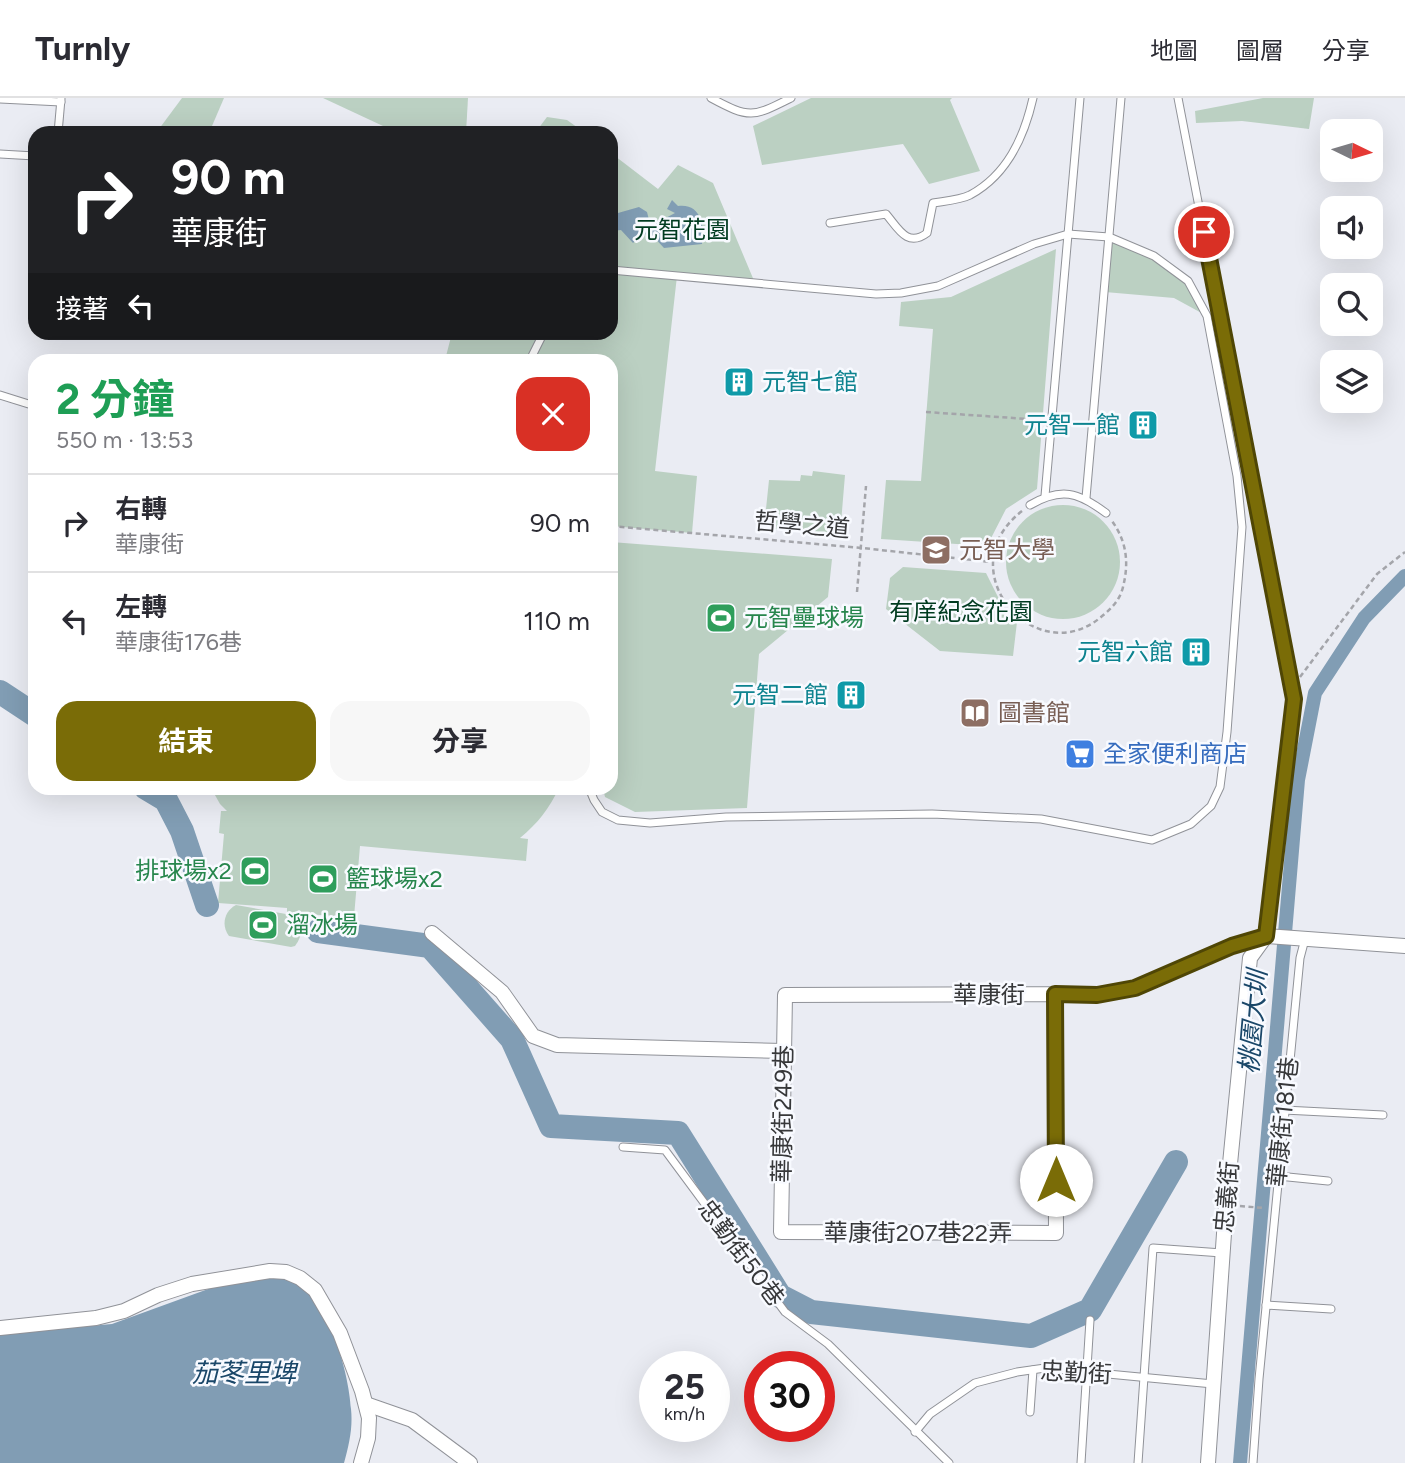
<!DOCTYPE html>
<html lang="zh-TW">
<meta charset="utf-8">
<style>
:root{--surface:#fff;--page:#f7f7f7;--text:#2b2b33;--muted:#7c7c81;--line:#e1e1e2;--accent:#7a6c07}
body{margin:0;font-family:Figtree,"Noto Sans TC",sans-serif;background:var(--page);color:var(--text);height:100vh;display:flex;flex-direction:column;font-size:26px;white-space:nowrap}
*{box-sizing:border-box;margin:0}
p{font-size:23px;color:var(--muted)}
.icon{flex:none;width:38px;height:38px;fill:none;stroke:currentColor;stroke-width:2;stroke-linecap:round;stroke-linejoin:round}
.map{position:relative;flex:1;overflow:hidden}
.drawer{position:absolute;left:28px;top:256px;width:590px;height:441px;display:flex;flex-direction:column;background:var(--surface);border-radius:21px;box-shadow:0 7px 28px #0002}
.drawer>*{flex:none}
.guide{position:absolute;left:28px;top:28px;width:590px;height:214px;border-radius:21px;box-shadow:0 7px 28px #0002;background:#202124;color:#fff;overflow:hidden}
.needle{width:46px;rotate:95deg}
.buttons{position:absolute;left:1320px;top:21px;display:grid;gap:14px}
.buttons a{display:grid;place-items:center;width:63px;height:63px;border-radius:14px;background:var(--surface);box-shadow:0 7px 28px #0002;font-size:35px}
.speed{position:absolute;left:639px;top:1253px;display:flex;gap:14px;font-size:35px;font-weight:700;text-align:center}
.speed>*{display:grid;place-content:center;width:91px;height:91px;border-radius:50%;background:var(--surface);box-shadow:0 7px 28px #0002;line-height:1}
.speed small{font-size:18px;font-weight:400}
.speed .limit{border:10px solid #d22;background:#fff;color:#111}
.pin{position:absolute;display:grid;place-items:center;width:60px;height:60px;color:#fff;margin:-30px;border:4px solid #fff;border-radius:50%;box-shadow:0 2px 7px #0007}
.me{position:absolute;width:77px;margin:-38px;rotate:0deg;stroke-linejoin:round;filter:drop-shadow(0 0 5px #0008)}
.turn{display:flex;align-items:center;gap:24px;height:147px;padding:0 28px;font-size:32px}
.turn .icon{width:91px;height:91px;stroke-width:2.5}
.turn b{display:block;font-size:49px;line-height:60px}
.then{display:flex;align-items:center;height:66px;padding:0 28px;background:#0003;gap:14px;font-size:26px}
.round{display:grid;place-items:center;flex:none;width:74px;height:74px;border-radius:21px;background:var(--page)}
.overview{display:flex;align-items:center;justify-content:space-between;height:119px;padding:0 28px}
h1{font-size:42px;font-weight:700;line-height:52px;color:#1e9e55}
.cta{display:flex;gap:14px;margin-top:auto;padding:14px 28px}
.cta a{flex:1;height:80px;border-radius:21px;background:var(--accent);color:#fff;font-size:28px;font-weight:700;line-height:80px;text-align:center}
.cta a+a{background:var(--page);color:var(--text)}
ul{padding:0;list-style:none}
li{display:flex;align-items:center;gap:21px;height:98px;padding:0 28px;border-top:2px solid var(--line)}
li div{flex:1}
li b{display:block;font-size:26px}
li em{font-style:normal}
header{display:flex;align-items:center;gap:42px;box-sizing:border-box;height:98px;padding:0 35px;background:var(--surface);border-bottom:2px solid var(--line)}
header strong{font-size:33px}
nav{display:flex;gap:38px;margin-inline-start:auto;font-size:24px}
.map>svg:first-child{display:block}
</style>
<header>
<strong>Turnly</strong>
<nav><a>地圖</a><a>圖層</a><a>分享</a></nav>
</header>
<div class="map">
<svg width="1405" height="1365" viewBox="0 0 1405 1365">
<rect width="100%" height="100%" fill="#eaecf3"/>
<g fill="#bbd0c2">
<path d="M182 0H224L209 35H156Z"/>
<path d="M323 0H468L466 35H398Z"/>
<path d="M811 0H952L950 2 980 73 929 86 903 46 762 67 753 28Z"/>
<path d="M1263 0H1314L1309 31 1242 23 1196 25 1195 13Z"/>
<path d="M547 19 567 22 585 35H535Z"/>
<path d="M611 55 658 91 678 67 713 85 755 185 677 178 655 373 697 378 692 435 611 428V262H445L452 235 611 234Z"/>
<path d="M1109 139 1149 156 1188 183 1207 218 1174 200 1105 194Z"/>
<path d="M1056 151 1037 391 1006 411 987 448 881 441 886 382 921 383 933 231 899 228 901 204 951 199Z"/>
<path d="M813 373 845 377 840 437 764 430 769 382 800 383 801 377 812 378Z"/>
<circle cx="1063" cy="464" r="57"/>
<path d="M611 444 832 461 828 499 759 556 747 710 635 714 605 699 603 690H611Z"/>
<path d="M903 469 986 475 1007 517 1017 524 1013 558 940 553 886 511 890 480Z"/>
<path d="M211 690H559C549 711 538 725 520 740L528 741 526 763 360 748 354 819 287 815V810L218 805 224 736 219 735 221 713H227L220 706Z"/>
<path d="M236 807 297 818C304 827 302 839 295 848L291 849 229 838C221 828 224 813 236 807Z"/>
</g>
<g fill="#819db4">
<path d="M672 102 678 108C701 105 705 128 702 146L664 150 650 135 640 138 633 145 621 132 611 133V108L618 115 639 109 647 114 649 122 660 123 675 115 667 111Z"/>
<path d="M264 1179C273 1180 284 1178 291 1182 328 1197 349 1274 351 1311 353 1330 349 1347 344 1365H0V1236L112 1226 211 1190Z"/>
</g>
<g fill="none" stroke-linecap="round" stroke-linejoin="round">
<path stroke="#819db4" stroke-width="14" d="M1240 1365 1298 682 1315 595 1364 520 1405 478"/>
<g stroke="#819db4" stroke-width="24">
<path d="M0 594 35 617"/>
<path d="M146 690 166 702 182 733 207 807"/>
<path d="M318 833 430 848 512 941 551 1028 678 1035 780 1198 811 1214 1031 1238 1090 1212 1176 1064"/>
</g>
<g stroke="#909298" stroke-width="9">
<g id="service">
<path d="M711 0C750 21 753 19 791 0"/>
<path d="M1178 0 1294 601 1266 838"/>
<path d="M0 1 61 4"/>
<path d="M58 35 61 1"/>
<path d="M0 56 35 58"/>
<path d="M830 125 886 116C898 130 907 150 927 135L933 105C945 103 960 102 970 97 1007 77 1024 40 1033 0"/>
<path d="M530 262 544 234"/>
<path d="M0 297 35 308"/>
<path d="M1045 398 1080 0"/>
<path d="M1086 400 1121 0"/>
<path d="M1030 407C1061 389 1078 394 1106 415"/>
<path d="M589 690 594 702 602 714 618 722 650 725 726 719 932 716 1041 721 1152 742 1191 726 1211 708 1220 689 1227 634 1242 429 1237 378 1207 218 1188 183 1154 158 1109 139 1068 136 1034 146 938 188 901 195 876 196 611 172"/>
<path d="M1284 1012 1383 1017"/>
<path d="M623 1049 665 1052 785 1214 828 1246 949 1365"/>
<path d="M1278 1078 1328 1083"/>
<path d="M1266 1207 1331 1211"/>
<path d="M1030 1314 1033 1272"/>
<path d="M915 1334 930 1316 975 1285 1017 1274 1045 1270 1213 1286"/>
<path d="M1081 1365 1090 1222"/>
<path d="M1138 1365 1153 1150 1222 1155"/>
<path d="M1253 1365 1259 1281 1300 860 1305 841"/>
</g>
</g>
<g stroke="#909298" stroke-width="16">
<g id="minor">
<path d="M432 835 502 894 533 938 557 947 783 953"/>
<path d="M1055 896 1056 1135 781 1134 785 897 1055 896 1097 897 1135 890 1232 848 1266 838 1405 848"/>
<path d="M0 1230 96 1220 124 1213 158 1197 192 1186 270 1173 286 1174 300 1180 315 1192 340 1235 362 1293 369 1320 368 1340 361 1365"/>
<path d="M366 1306 412 1322 470 1365"/>
<path d="M1208 1365 1226 1107 1250 860 1266 838"/>
</g>
</g>
<g stroke="#a4a5aa" stroke-width="2.5" stroke-dasharray="5 3.5" stroke-linecap="butt">
<path d="M926 314 1042 322"/>
<path d="M1022 413C946 472 1036 574 1101 519 1111 511 1120 502 1123 489 1129 465 1127 444 1112 423"/>
<path d="M611 428 862 450 991 464"/>
<path d="M857 494 866 388"/>
<path d="M1300 579 1377 476 1405 454"/>
<path d="M1240 1108 1264 1110"/>
</g>
<use href="#service" stroke="#fff" stroke-width="7"/>
<use href="#minor" stroke="#fff" stroke-width="14"/>
</g>
<g fill="none" stroke-linecap="round" stroke-linejoin="round">
<g stroke="#4f4605" stroke-width="18">
<path id="route" d="M1056 1082 1055 896 1097 897 1135 890 1232 848 1266 838 1294 601 1204 134"/>
</g>
<use href="#route" stroke="#7a6c07" stroke-width="12"/>
</g>
<defs>
<g id="building-square" transform="scale(1.575)"><rect x="-9" y="-9" width="18" height="18" rx="4" fill="#0f9aa8" stroke="#f8faff"/><path d="M-4-6H4V6H1V3H-1V6H-4ZM-2.5-4.3h1.7v1.8h-1.7ZM.8-4.3h1.7v1.8H.8ZM-2.5-1h1.7V.8h-1.7ZM.8-1h1.7V.8H.8Z" fill="#fff"/></g>
<g id="university-square" transform="scale(1.575)"><rect x="-9" y="-9" width="18" height="18" rx="4" fill="#8d6e63" stroke="#f8faff"/><path d="M0-5L7-2L0 1L-7-2ZM-4 1L0 2.5L4 1V4Q0 6-4 4Z" fill="#fff"/></g>
<g id="stadium-square" transform="scale(1.575)"><rect x="-9" y="-9" width="18" height="18" rx="4" fill="#2e9e5b" stroke="#f8faff"/><path d="M0-5a6.5 5 0 1 0 0 10a6.5 5 0 1 0 0-10ZM-3.5-1.8h7v3.6h-7Z" fill="#fff"/></g>
<g id="library-square" transform="scale(1.575)"><rect x="-9" y="-9" width="18" height="18" rx="4" fill="#8d6e63" stroke="#f8faff"/><path d="M-6-4Q-3-5.5-.7-3.5V5Q-3 3-6 4ZM6-4Q3-5.5 .7-3.5V5Q3 3 6 4Z" fill="#fff"/></g>
<g id="supermarket-square" transform="scale(1.575)"><rect x="-9" y="-9" width="18" height="18" rx="4" fill="#3f7fe0" stroke="#f8faff"/><path d="M-6-5.5h2.5l.6 2H6L4.5 2H-2.5L-4.4-4H-6ZM-1.5 3.2a1.3 1.3 0 1 0 .1 0ZM3 3.2a1.3 1.3 0 1 0 .1 0Z" fill="#fff"/></g>
</defs>
<g fill-rule="evenodd">
<use href="#building-square" x="739" y="284"/>
<use href="#building-square" x="1143" y="327"/>
<use href="#university-square" x="936" y="452"/>
<use href="#stadium-square" x="721" y="520"/>
<use href="#building-square" x="1196" y="554"/>
<use href="#building-square" x="851" y="597"/>
<use href="#library-square" x="975" y="615"/>
<use href="#supermarket-square" x="1080" y="656"/>
<use href="#stadium-square" x="255" y="773"/>
<use href="#stadium-square" x="323" y="781"/>
<use href="#stadium-square" x="263" y="827"/>
</g>
<g text-anchor="middle" stroke-width="5" stroke-linejoin="round" paint-order="stroke">
<g font-size="24" fill="#003b20" stroke="#f8faff">
<text x="682" y="140">元智花園</text>
<text x="961" y="522">有庠紀念花園</text>
</g>
<g font-size="24" fill="#0d838f" stroke="#f8faff" text-anchor="end">
<text x="762" y="292" text-anchor="start">元智七館</text>
<text x="1120" y="335">元智一館</text>
<text x="1173" y="562">元智六館</text>
<text x="828" y="605">元智二館</text>
</g>
<g font-size="24" fill="#37383a" stroke="#f8faff">
<text transform="translate(802 427) rotate(5)" y="8">哲學之道</text>
<text x="989" y="905">華康街</text>
<text transform="translate(783 1016) rotate(-89)" y="8">華康街249巷</text>
<text transform="translate(1283 1024) rotate(-84)" y="8">華康街181巷</text>
<text transform="translate(1227 1099) rotate(-85)" y="8">忠義街</text>
<text x="918" y="1143">華康街207巷22弄</text>
<text transform="translate(741 1155) rotate(53)" y="8">忠勤街50巷</text>
<text transform="translate(1076 1275) rotate(3)" y="8">忠勤街</text>
</g>
<g font-size="24" fill="#785e54" stroke="#f8faff" text-anchor="start">
<text x="959" y="460">元智大學</text>
<text x="998" y="623">圖書館</text>
</g>
<g font-size="24" fill="#27864d" stroke="#f8faff" text-anchor="start">
<text x="744" y="528">元智壘球場</text>
<text x="232" y="781" text-anchor="end">排球場x2</text>
<text x="346" y="789">籃球場x2</text>
<text x="286" y="835">溜冰場</text>
</g>
<g font-size="24" fill="#366cbe" stroke="#f8faff" text-anchor="start">
<text x="1103" y="664">全家便利商店</text>
</g>
<g font-size="26" font-style="italic" fill="#1a4769" stroke="#f8faff">
<text transform="translate(1253 924) rotate(-85)" y="9">桃園大圳</text>
<text x="244" y="1284">茄苳里埤</text>
</g>
</g>
</svg>
<div class="buttons">
<a><svg class="needle" viewBox="-14 -14 28 28"><path d="M0-13l5 13h-10z" fill="#e53935"/><path d="M0 13l5-13h-10z" fill="#7c7c81"/></svg></a>
<a><svg class="icon" aria-label="sound" viewBox="0 0 24 24"><path d="M4 9h4l5-4v14l-5-4H4zM17 9q2 3 0 6"/></svg></a>
<a><svg class="icon" aria-label="search" viewBox="0 0 24 24"><circle cx="10" cy="10" r="6"/><path d="M15 15l6 6"/></svg></a>
<a><svg class="icon" aria-label="layers" viewBox="0 0 24 24"><path d="M12 4l9 5-9 5-9-5zM3 14l9 5 9-5"/></svg></a>
</div>
<div class="speed"><div>25<small>km/h</small></div><div class="limit">30</div></div>
<div class="pin" style="left:1204px;top:134px;background:#d93025"><svg class="icon" aria-label="arrive" viewBox="0 0 24 24"><path d="M6 21V4h12l-3 4 3 4H6"/></svg></div>
<svg class="me" style="left:1056px;top:1082px" viewBox="-20 -20 40 40"><circle r="19" fill="#fff"/><path d="M0-13L10 11 0 6-10 11z" fill="#7a6c07"/></svg>
<div class="guide">
<div class="turn"><svg class="icon" aria-label="right" viewBox="0 0 24 24"><path d="M7 20v-9h11M14 6l5 5-5 5"/></svg><div><b>90 m</b>華康街</div></div>
<div class="then">接著<svg class="icon" aria-label="left" viewBox="0 0 24 24"><path d="M17 20v-9H6M10 6l-5 5 5 5"/></svg></div>
</div>
<section class="drawer">
<div class="overview"><div><h1>2 分鐘</h1><p>550 m · 13:53</p></div><a class="round" style="background:#d93025;color:#fff"><svg class="icon" aria-label="close" viewBox="0 0 24 24"><path d="M6 6l12 12M18 6L6 18"/></svg></a></div>
<ul>
<li><svg class="icon" aria-label="right" viewBox="0 0 24 24"><path d="M7 20v-9h11M14 6l5 5-5 5"/></svg><div><b>右轉</b><p>華康街</p></div><em>90 m</em></li>
<li><svg class="icon" aria-label="left" viewBox="0 0 24 24"><path d="M17 20v-9H6M10 6l-5 5 5 5"/></svg><div><b>左轉</b><p>華康街176巷</p></div><em>110 m</em></li>
</ul>
<div class="cta"><a>結束</a><a>分享</a></div>
</section>
</div>
